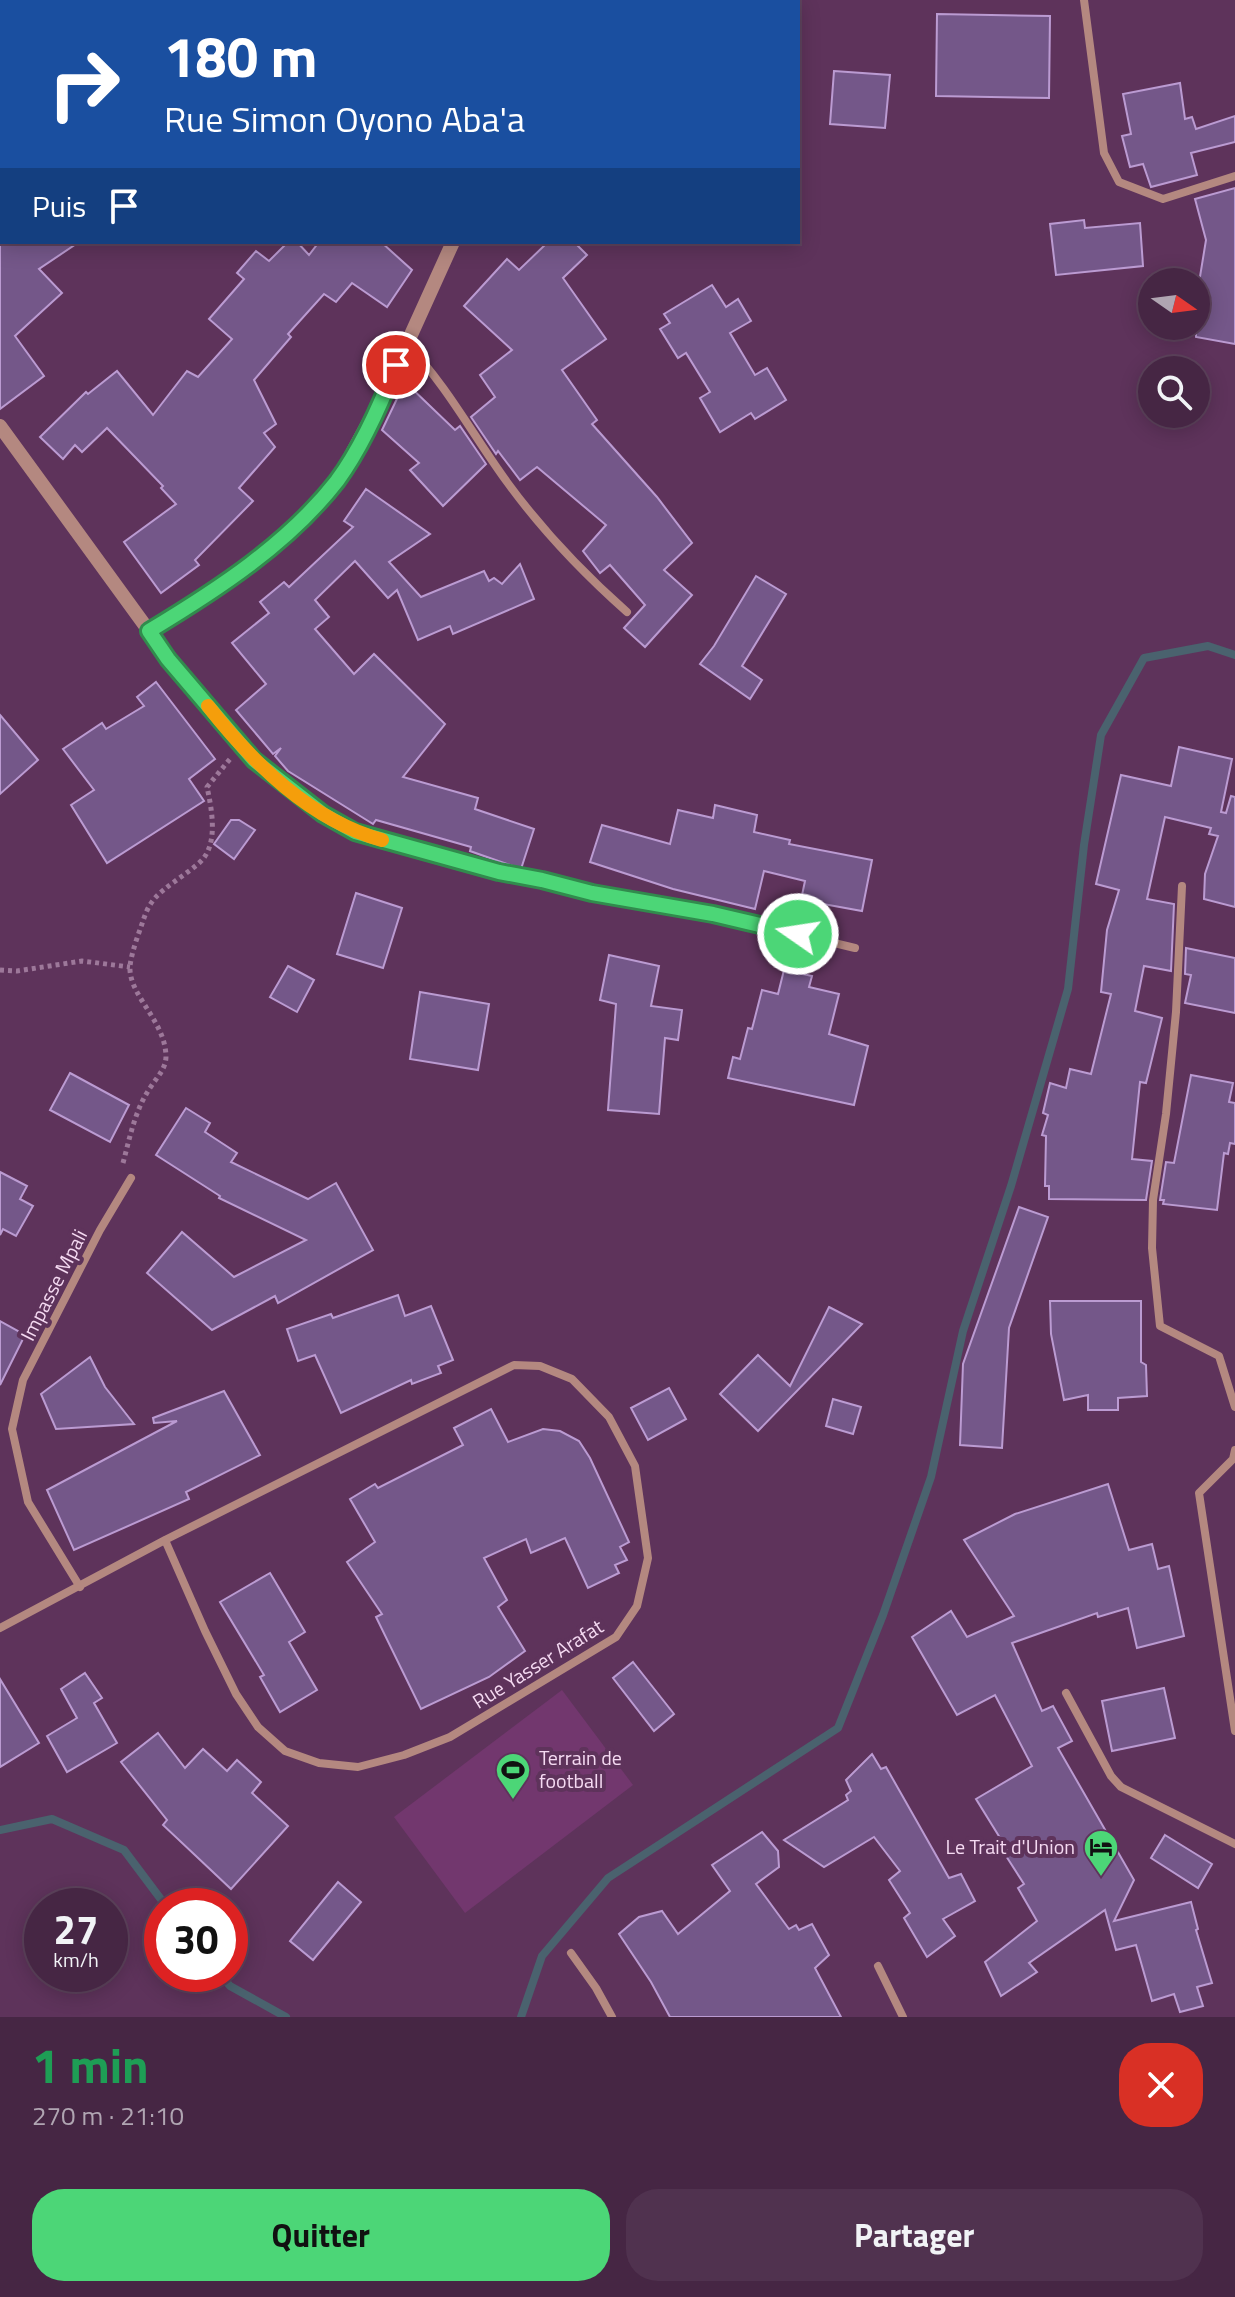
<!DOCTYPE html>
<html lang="fr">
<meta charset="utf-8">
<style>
:root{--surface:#462644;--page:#50324f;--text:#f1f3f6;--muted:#b0a5b2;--line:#5e435d;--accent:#4cd677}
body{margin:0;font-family:"Titillium Web",sans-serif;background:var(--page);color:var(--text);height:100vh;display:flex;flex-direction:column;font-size:30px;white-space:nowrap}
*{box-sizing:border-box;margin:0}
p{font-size:26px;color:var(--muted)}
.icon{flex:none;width:44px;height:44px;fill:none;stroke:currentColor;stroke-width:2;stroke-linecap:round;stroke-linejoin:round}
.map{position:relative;height:2017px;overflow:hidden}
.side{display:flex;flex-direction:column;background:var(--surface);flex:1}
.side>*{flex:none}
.banner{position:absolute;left:0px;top:0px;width:800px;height:244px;box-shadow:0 4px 20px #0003,0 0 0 2px var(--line);background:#1a4fa0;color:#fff;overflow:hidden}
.needle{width:52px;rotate:104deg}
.fabs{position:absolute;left:1138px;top:268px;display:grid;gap:16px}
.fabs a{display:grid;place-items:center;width:72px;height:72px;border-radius:50%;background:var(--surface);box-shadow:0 4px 20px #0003,0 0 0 2px var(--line);font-size:40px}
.speed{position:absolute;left:24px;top:1888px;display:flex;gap:16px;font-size:40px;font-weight:700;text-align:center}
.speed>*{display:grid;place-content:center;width:104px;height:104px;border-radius:50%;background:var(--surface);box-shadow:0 4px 20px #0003,0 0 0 2px var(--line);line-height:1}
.speed small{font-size:20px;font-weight:400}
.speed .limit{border:12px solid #d22;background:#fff;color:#111}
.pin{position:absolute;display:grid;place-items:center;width:68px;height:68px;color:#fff;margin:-34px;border:4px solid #fff;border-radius:50%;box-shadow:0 2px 8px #0007}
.me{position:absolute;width:88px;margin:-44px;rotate:283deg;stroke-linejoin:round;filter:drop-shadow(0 0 6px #0008)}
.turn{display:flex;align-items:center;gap:28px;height:168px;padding:0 32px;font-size:36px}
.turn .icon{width:104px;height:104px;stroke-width:2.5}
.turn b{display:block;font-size:56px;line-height:68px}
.then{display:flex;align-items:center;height:76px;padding:0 32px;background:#0003;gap:16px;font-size:30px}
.round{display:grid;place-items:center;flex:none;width:84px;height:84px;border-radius:32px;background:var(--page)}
.overview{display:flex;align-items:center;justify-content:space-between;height:136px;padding:0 32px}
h1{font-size:48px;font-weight:700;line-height:60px;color:#1e9e55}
.primary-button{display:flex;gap:16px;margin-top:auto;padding:16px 32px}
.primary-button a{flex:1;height:92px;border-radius:32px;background:var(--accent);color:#111;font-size:32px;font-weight:700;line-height:92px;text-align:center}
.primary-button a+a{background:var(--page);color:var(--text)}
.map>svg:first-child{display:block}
</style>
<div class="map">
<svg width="1235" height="2017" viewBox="0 0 1235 2017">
<rect width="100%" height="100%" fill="#5e335b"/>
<path fill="#72376e" d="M562 1690 633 1785 465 1913 394 1817Z"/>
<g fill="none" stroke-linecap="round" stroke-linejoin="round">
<g stroke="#4a626e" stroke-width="8">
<path d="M0 1830 52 1819 124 1850 166 1906"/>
<path d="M220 1974 230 1986 286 2017"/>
<path d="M521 2017 542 1956 608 1878 838 1728 883 1615 931 1477 963 1331 1011 1186 1068 989 1084 845 1101 735 1144 658 1208 646 1235 655"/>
</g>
</g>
<g fill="#745789" stroke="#bb9bd2" stroke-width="2">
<path d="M937 14 1050 16 1049 98 936 96Z"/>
<path d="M834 71 890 75 885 128 830 124Z"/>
<path d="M1180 83 1185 119 1192 117 1196 129 1235 116V142L1191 153 1197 175 1151 187 1143 164 1130 167 1122 136 1131 134 1123 94Z"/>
<path d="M1235 188V344L1196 337V301L1206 240 1195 199Z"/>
<path d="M1084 220 1085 228 1140 223 1143 266 1056 275 1050 224Z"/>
<path d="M0 242H79L39 269 62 293 15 336 44 376 0 409Z"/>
<path d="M288 242H297L309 255 319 242H381L412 270 387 307 352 283 336 302 324 294 288 334 291 337 254 380 276 424 264 433 275 447 239 488 253 501 195 560 199 565 161 593 124 542 176 504 161 488 163 486 107 428 82 452 75 445 63 459 40 437 86 392 88 394 117 371 153 415 187 371 198 377 232 339 209 319 244 279 237 273 256 251 269 261Z"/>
<path d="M548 242H574L587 255 563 278 606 339 562 370 597 420 592 424 657 497 692 543 664 570 692 595 645 647 624 628 645 605 610 565 600 573 583 551 606 525 537 467 520 480 498 451 496 454 471 417 495 397 480 375 512 350 464 306 507 259 519 270Z"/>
<path d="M712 285 726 307 738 299 751 321 730 333 755 375 767 368 786 400 755 419 751 413 720 432 700 398 710 392 686 353 678 358 660 329 670 323 664 314Z"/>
<path d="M405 382 455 430 460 426 486 464 443 506 410 470 419 463 382 430Z"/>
<path d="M366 489 430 534 389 562 421 597 484 571 489 581 494 578 502 584 520 564 534 599 453 634 450 626 418 640 397 590 388 598 355 561 315 600 329 617 315 629 354 674 374 654 445 724 403 777 478 798 475 809 534 829 521 869 470 851 471 847 376 820 373 824 288 771 275 756 281 748 273 754 236 710 266 684 232 643 269 613 260 602 284 582 289 587 353 527 344 521Z"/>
<path d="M756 576 786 594 742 666 762 680 750 699 700 664 714 646Z"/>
<path d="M156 682 215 759 189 779 204 801 107 863 71 805 94 790 63 749 102 723 106 729 144 706 137 697Z"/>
<path d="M0 715 38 760 0 794Z"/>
<path d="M1179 747 1232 759 1221 812 1226 813 1231 796 1235 797V907L1204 899 1205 874 1218 836 1209 834 1211 828 1165 817 1147 899 1174 904 1171 971 1144 966 1135 1011 1162 1018 1146 1083 1140 1082 1132 1159 1152 1161 1146 1200 1049 1199V1186H1045L1046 1136 1042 1135 1048 1115 1043 1113 1050 1083 1066 1088 1070 1069 1091 1074 1111 994 1101 992 1107 930 1119 890 1096 884 1121 775 1171 786Z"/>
<path d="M715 805 757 815 754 832 790 840 789 844 872 860 862 911 801 900 805 881 764 871 755 909 673 889 590 862 602 825 670 844 678 810 713 818Z"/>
<path d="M231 820H239L255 830 234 859 214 844Z"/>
<path d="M356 893 402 908 383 968 337 954Z"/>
<path d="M1186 948 1235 958V1013L1185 1003 1191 975 1185 974Z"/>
<path d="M609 955 659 966 651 1006 682 1010 678 1040 665 1038 659 1114 608 1110 616 1004 600 1000Z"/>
<path d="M288 966 314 980 297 1012 270 997Z"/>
<path d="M784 970 812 976 809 987 839 994 829 1034 868 1046 854 1105 728 1078 733 1057 740 1059 748 1028 752 1029 762 990 778 994Z"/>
<path d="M420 992 489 1004 478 1070 410 1059Z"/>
<path d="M70 1073 129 1105 110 1142 50 1110Z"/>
<path d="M1191 1075 1233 1083 1229 1102 1235 1103V1144L1230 1143 1228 1154 1224 1153 1217 1210 1163 1204 1164 1200H1160L1166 1162 1174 1163Z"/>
<path d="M186 1108 210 1123 205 1132 237 1153 231 1162 308 1199 336 1183 373 1250 278 1303 275 1296 212 1330 147 1273 182 1232 234 1277 306 1240 219 1198 220 1196 156 1155Z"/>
<path d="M0 1172 27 1186 20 1199 33 1206 16 1236 3 1229 0 1235Z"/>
<path d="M1019 1207 1048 1217 1009 1328 1002 1448 960 1445 963 1364Z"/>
<path d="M398 1295 405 1316 431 1306 453 1360 438 1366 441 1373 412 1384 411 1380 341 1413 315 1355 298 1361 287 1329 331 1314 333 1318Z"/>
<path d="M1050 1301H1141V1362L1146 1365 1147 1396 1118 1398V1410H1088V1395L1064 1400 1051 1334Z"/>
<path d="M829 1307 862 1324 758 1431 720 1394 758 1355 790 1386Z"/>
<path d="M0 1321 25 1335 0 1385Z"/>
<path d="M90 1357 105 1387 134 1424 56 1429 41 1394Z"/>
<path d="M669 1388 686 1419 648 1440 631 1408Z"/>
<path d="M224 1391 260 1455 186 1492 189 1499 74 1550 47 1490 177 1421 154 1423 153 1418Z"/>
<path d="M833 1399 861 1407 853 1434 826 1426Z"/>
<path d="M491 1409 508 1442 543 1429 560 1431 579 1441 590 1458 629 1542 620 1547 627 1560 615 1565 619 1573 588 1588 565 1538 531 1553 526 1539 484 1558 507 1600 498 1607 525 1651 489 1677 421 1709 376 1617 382 1614 347 1562 375 1542 350 1499 375 1484 378 1488 463 1445 454 1428Z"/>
<path d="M1108 1484 1129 1550 1152 1544 1158 1569 1169 1566 1184 1636 1137 1648 1128 1608 1098 1617 1097 1613 1012 1643 1042 1711 1053 1706 1072 1741 1058 1748 1134 1880 1114 1921 1191 1902 1198 1929 1196 1930 1212 1983 1197 1987 1203 2006 1180 2012 1174 1994 1152 2001 1136 1945 1116 1950 1105 1910 1029 1963 1037 1972 1001 1996 985 1962 1037 1921 1018 1888 1024 1884 1006 1856 1010 1854 976 1799 1032 1766 995 1695 957 1715 912 1637 951 1611 967 1637 1014 1616 964 1540 1015 1514Z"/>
<path d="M270 1573 305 1632 289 1642 317 1690 280 1712 260 1677 264 1675 220 1602Z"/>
<path d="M633 1662 674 1714 654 1731 613 1678Z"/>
<path d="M85 1673 102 1698 94 1703 117 1743 67 1772 47 1736 77 1718 61 1689Z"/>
<path d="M0 1679 39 1743 0 1767Z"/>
<path d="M1164 1688 1175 1738 1112 1751 1102 1701Z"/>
<path d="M158 1733 185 1768 203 1749 227 1771 237 1760 261 1782 252 1793 288 1826 231 1889 163 1825 167 1820 121 1762Z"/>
<path d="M872 1754 881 1769 886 1767 949 1878 961 1874 975 1901 943 1919 955 1936 927 1957 904 1918 910 1913 889 1880 900 1871 874 1837 824 1867 784 1840 848 1800 846 1795 851 1791 846 1780Z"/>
<path d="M762 1832 778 1851 779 1867 756 1884 789 1929 796 1925 799 1930 812 1924 829 1955 815 1968 841 2017H670L651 1982 619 1934 639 1917 662 1911 678 1934 730 1891 712 1865Z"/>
<path d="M1165 1835 1212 1864 1198 1888 1151 1858Z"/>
<path d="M338 1882 361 1902 313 1960 290 1941Z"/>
</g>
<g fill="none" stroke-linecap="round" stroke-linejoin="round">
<g stroke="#9d789a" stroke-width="5" stroke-dasharray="4 4" stroke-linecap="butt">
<path d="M0 970 17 971 82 961 130 967"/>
<path d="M123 1163C130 1137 135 1110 150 1088 157 1077 166 1069 166 1056 165 1020 128 995 130 966 132 950 139 933 144 918 150 900 159 893 174 882 182 876 191 870 199 863 219 846 212 810 207 787L230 759"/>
</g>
<g stroke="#b48880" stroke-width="8">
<path d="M1084 0 1104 153 1119 182 1163 199 1235 176"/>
<path d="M406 343C448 387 472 434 507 482 542 530 583 573 627 612"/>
<path d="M149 631 168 659 254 760 323 814 355 832 499 872 592 893 713 914 855 948"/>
<path d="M1182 886 1176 1012 1166 1114 1153 1200 1152 1248 1160 1326 1219 1356 1235 1407"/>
<path d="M1235 1450 1233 1459 1199 1493 1235 1731"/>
<path d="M80 1587 28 1502 12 1429 23 1380 100 1230 131 1178"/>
<path d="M0 1628 165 1540 514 1365 540 1366 572 1379 609 1417 635 1466 648 1558 637 1606 616 1637 450 1737 404 1755 358 1767 319 1763 285 1751 258 1727 236 1694 205 1631 165 1540"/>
<path d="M1066 1693 1111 1776 1121 1787 1235 1844"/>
<path d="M571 1953 596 1988 612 2017"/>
<path d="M878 1966 903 2017"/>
</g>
<g stroke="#b48880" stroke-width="14">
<path d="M694 2H764"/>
<path d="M774 2 792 0"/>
<path d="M0 426 149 631 215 589 287 535 337 481 386 390 453 242"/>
</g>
</g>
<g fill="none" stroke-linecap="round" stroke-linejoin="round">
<g stroke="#318b4d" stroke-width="20">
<path id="route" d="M396 365C381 404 362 447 337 481 288 544 217 590 149 631L168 659 254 760 323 814 355 832 499 872 542 880 592 893 713 914 798 934"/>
</g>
<use href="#route" stroke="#4cd677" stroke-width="14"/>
<path stroke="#f59e0b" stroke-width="14" d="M208 706C253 763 310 820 382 840"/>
</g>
<defs>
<g id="stadium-pin" transform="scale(1.8)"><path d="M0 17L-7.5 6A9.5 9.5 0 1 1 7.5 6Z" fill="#4cd677" stroke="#5e335b"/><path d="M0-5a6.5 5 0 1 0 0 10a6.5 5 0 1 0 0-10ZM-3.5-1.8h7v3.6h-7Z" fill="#111"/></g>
<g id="hotel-pin" transform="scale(1.8)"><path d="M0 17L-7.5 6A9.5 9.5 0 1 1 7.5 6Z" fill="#4cd677" stroke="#5e335b"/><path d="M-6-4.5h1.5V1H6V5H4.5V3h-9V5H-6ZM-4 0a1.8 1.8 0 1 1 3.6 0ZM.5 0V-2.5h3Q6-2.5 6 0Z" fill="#111"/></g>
</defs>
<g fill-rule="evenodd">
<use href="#stadium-pin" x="513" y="1770"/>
<use href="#hotel-pin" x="1101" y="1847"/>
</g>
<g text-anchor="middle" stroke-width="8" stroke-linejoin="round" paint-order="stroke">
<g font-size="20" fill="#f5daf2" stroke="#5e335b">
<text transform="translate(54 1285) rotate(-63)" y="7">Impasse Mpali</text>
<text transform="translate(538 1664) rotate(-32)" y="7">Rue Yasser Arafat</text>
</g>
<g font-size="20" fill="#f5daf2" stroke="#5e335b" text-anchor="start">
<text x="539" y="1765">Terrain de<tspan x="539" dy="23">football</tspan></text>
<text x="1075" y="1854" text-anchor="end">Le Trait d'Union</text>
</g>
</g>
</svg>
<div class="fabs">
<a><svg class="needle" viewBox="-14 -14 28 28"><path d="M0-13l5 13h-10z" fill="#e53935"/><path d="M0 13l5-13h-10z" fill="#b0a5b2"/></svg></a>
<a><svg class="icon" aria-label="search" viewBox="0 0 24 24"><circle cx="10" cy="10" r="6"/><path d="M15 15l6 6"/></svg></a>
</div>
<div class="speed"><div>27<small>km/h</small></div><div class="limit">30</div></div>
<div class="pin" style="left:396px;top:365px;background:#d93025"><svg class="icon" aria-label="arrive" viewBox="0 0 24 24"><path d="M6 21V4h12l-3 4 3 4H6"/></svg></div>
<svg class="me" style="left:798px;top:934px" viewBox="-20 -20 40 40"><circle r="17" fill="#4cd677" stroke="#fff" stroke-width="3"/><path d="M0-11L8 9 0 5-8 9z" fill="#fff"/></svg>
<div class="banner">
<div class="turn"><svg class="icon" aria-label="right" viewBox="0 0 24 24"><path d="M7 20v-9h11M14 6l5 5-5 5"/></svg><div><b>180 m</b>Rue Simon Oyono Aba'a</div></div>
<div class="then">Puis<svg class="icon" aria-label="arrive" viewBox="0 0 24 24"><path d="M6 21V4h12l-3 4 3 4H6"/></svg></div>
</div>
</div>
<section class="side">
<div class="overview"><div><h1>1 min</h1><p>270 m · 21:10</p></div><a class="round" style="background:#d93025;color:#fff"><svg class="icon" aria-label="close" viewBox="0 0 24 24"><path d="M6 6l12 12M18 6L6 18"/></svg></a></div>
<div class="primary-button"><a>Quitter</a><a>Partager</a></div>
</section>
